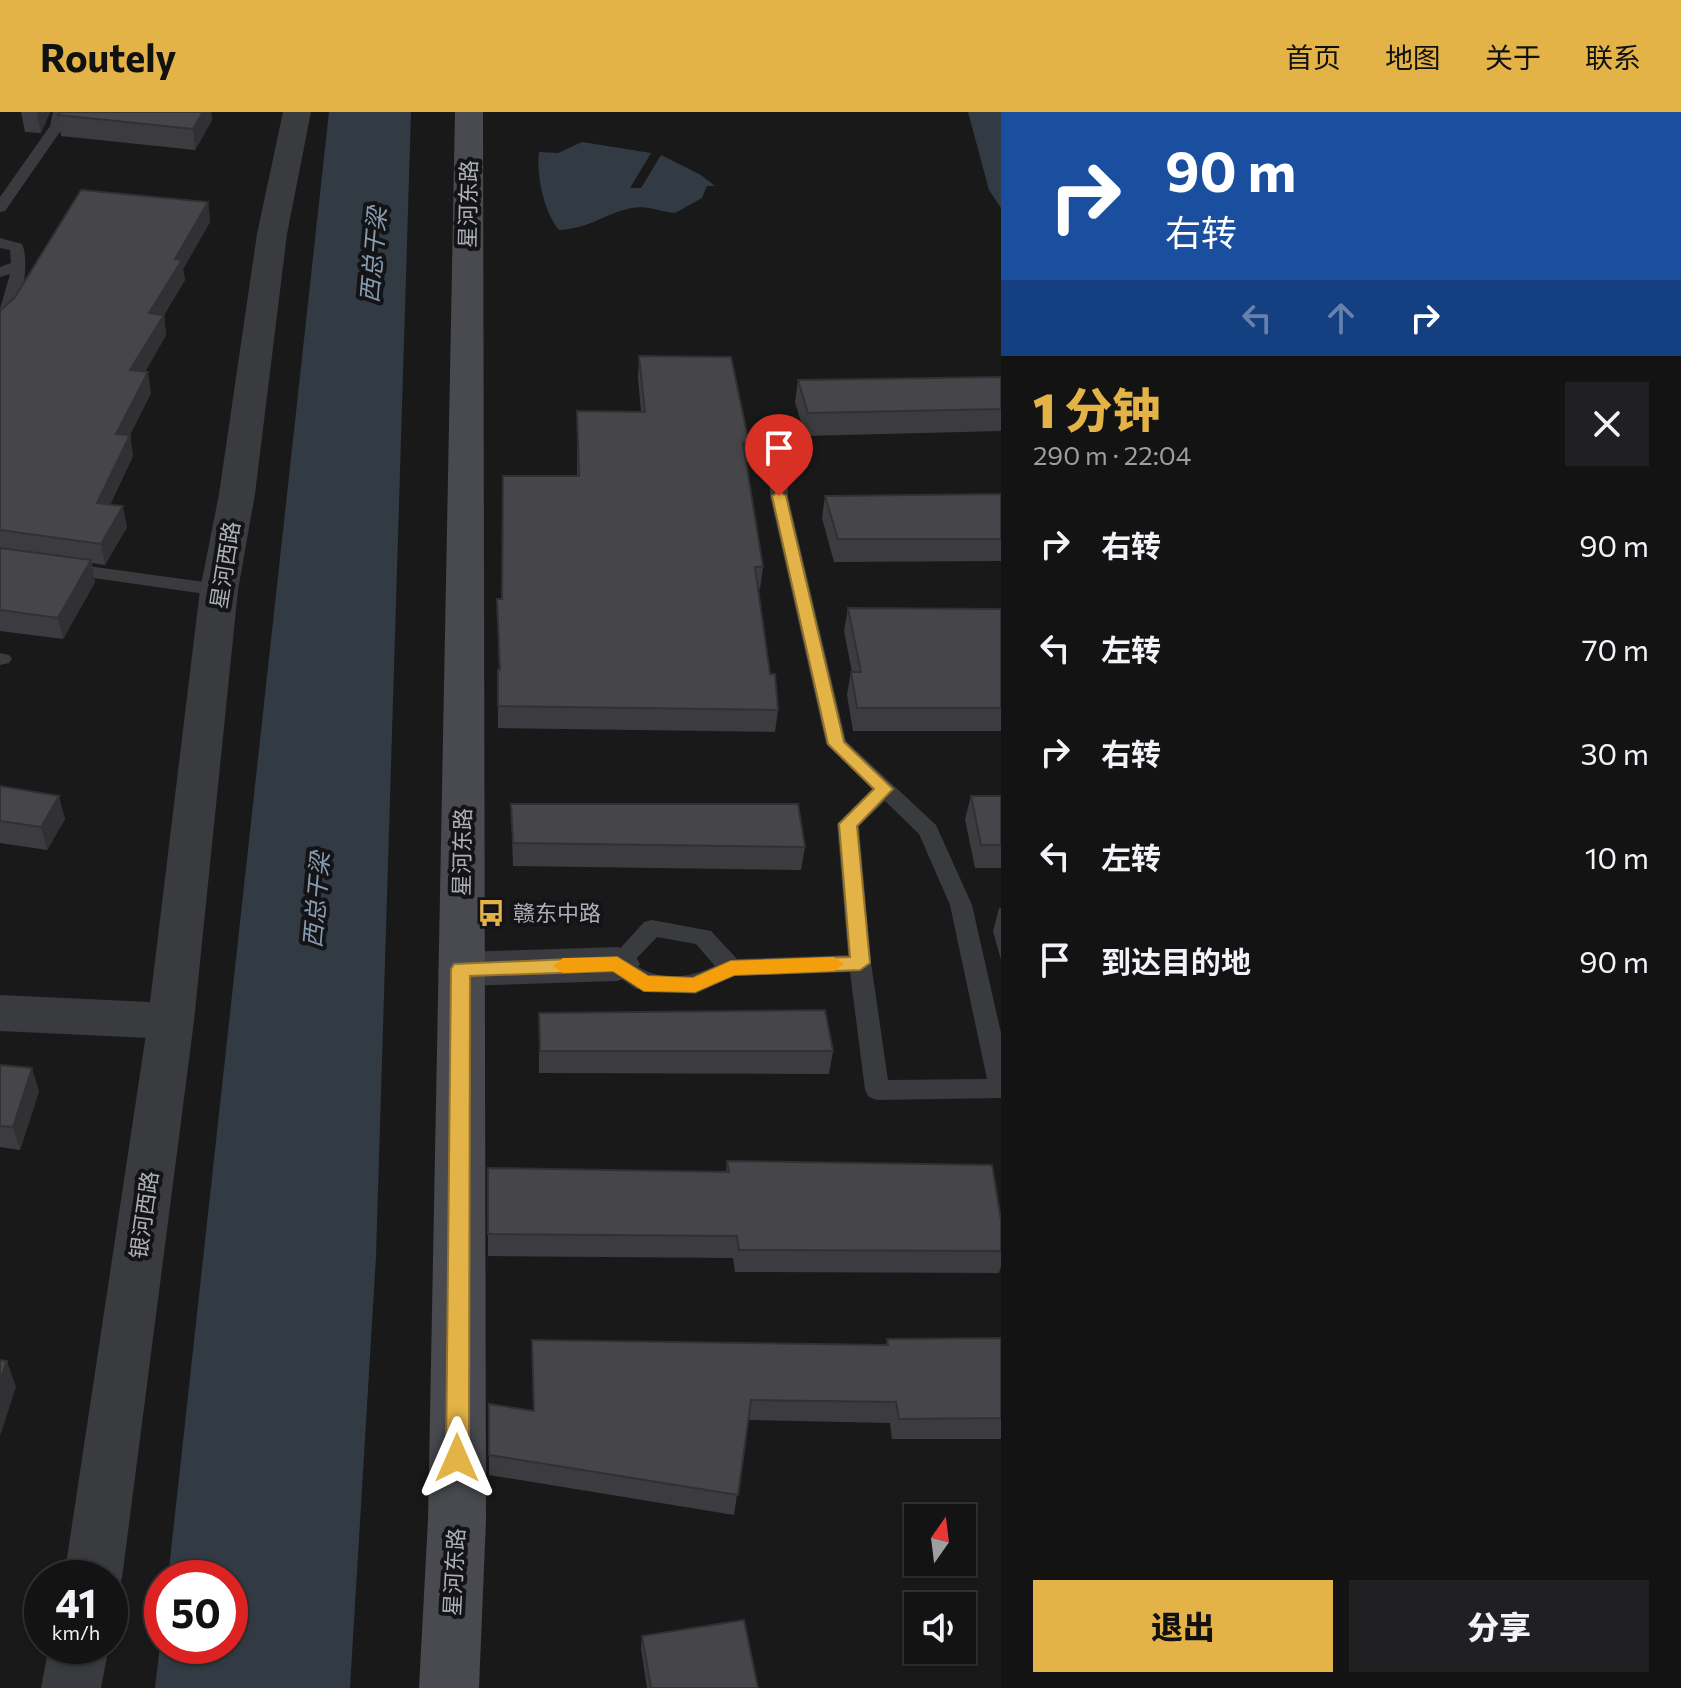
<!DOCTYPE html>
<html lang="zh">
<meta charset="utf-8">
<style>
:root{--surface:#131314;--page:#202022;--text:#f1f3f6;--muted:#9d9ea0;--line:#323234;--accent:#e4b347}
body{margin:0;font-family:Commissioner,"Noto Sans SC",sans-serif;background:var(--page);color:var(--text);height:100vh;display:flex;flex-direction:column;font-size:30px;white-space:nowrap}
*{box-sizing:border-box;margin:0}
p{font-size:26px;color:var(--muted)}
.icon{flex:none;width:44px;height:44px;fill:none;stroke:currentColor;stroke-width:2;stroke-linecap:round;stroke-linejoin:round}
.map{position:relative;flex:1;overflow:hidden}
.side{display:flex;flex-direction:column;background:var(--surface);width:680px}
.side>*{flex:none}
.top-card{background:#1a4fa0;color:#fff;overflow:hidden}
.needle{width:52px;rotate:14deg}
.tools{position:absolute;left:904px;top:1392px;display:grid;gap:16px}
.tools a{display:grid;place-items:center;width:72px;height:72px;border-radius:0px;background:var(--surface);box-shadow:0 2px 6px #0004,0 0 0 2px var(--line);font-size:40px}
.speed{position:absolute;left:24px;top:1448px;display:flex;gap:16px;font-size:40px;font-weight:700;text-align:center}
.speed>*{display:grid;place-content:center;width:104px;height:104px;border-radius:50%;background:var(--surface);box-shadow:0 2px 6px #0004,0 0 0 2px var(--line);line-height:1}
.speed small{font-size:20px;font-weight:400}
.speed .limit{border:12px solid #d22;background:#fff;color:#111}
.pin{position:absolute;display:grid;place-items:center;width:68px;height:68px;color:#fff;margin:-82px -34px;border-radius:50% 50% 50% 0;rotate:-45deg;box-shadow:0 0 8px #0007}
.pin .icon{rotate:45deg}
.me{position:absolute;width:88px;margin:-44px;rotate:0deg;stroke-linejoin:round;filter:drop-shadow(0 0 6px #0008)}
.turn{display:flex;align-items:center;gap:28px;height:168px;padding:0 32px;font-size:36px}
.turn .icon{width:104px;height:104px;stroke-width:2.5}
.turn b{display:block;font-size:56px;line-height:68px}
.lanes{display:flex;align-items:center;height:76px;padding:0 32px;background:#0003;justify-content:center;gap:40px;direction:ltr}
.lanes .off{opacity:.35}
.round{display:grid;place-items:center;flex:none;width:84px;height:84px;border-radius:0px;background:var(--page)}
.headline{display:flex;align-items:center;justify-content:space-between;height:136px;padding:0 32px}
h1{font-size:48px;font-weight:800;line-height:60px;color:var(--accent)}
.cta{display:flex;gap:16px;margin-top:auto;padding:16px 32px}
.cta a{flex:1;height:92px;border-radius:0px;background:var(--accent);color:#111;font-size:32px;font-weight:800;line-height:92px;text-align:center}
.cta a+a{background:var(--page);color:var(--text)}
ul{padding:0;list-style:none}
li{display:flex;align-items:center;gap:24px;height:104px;padding:0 32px}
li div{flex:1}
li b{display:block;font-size:30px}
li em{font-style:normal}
header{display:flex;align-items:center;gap:48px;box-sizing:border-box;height:112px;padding:0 40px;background:var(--accent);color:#111}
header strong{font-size:38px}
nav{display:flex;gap:44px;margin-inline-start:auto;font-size:28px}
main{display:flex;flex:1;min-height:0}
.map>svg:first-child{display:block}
</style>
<header>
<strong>Routely</strong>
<nav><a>首页</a><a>地图</a><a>关于</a><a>联系</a></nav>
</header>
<main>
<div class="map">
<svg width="1001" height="1576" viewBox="0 0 1001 1576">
<rect width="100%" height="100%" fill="#19191a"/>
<g fill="#323b43">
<path d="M329 0H411L376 1144 350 1576H155L162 1516V1534H230V1466H168Z"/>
<path d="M968 0H1001V96L989 78Z"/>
<path d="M582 30 651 41 630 76H641L661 43 701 63 715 74H707L702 86 675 101C659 100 649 93 632 96 603 102 592 116 559 118 544 100 536 63 539 40L558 41Z"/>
</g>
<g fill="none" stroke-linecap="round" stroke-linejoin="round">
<g fill="#3a3b3f" fill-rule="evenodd">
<path d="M53 0H67L64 14 5 99 0 100V85L50 14Z"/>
<path d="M0 126 22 132C31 151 21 213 0 220V197L10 162 0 165V155L11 151 10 138 0 136Z"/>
<path d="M778 317 787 322 788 384 846 629 936 713 972 793 1001 921V986L877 988 869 985 865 978 850 860 734 864 695 882 636 877 609 858 606 852 644 810 652 808 711 819 737 847 848 843 837 712 872 677 826 632 770 384 769 322ZM885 689 919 722 950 793 987 967 888 968 871 851 859 714ZM657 825 696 832 715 854C686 867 659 870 632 851Z"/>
<path d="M66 451 219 472 228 478 219 484 59 461 57 457Z"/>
<path d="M0 541 9 543 12 547 9 551 0 553Z"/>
</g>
<g fill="#3a3b3f" fill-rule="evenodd">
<path d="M617 835 633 840 640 852 633 864 617 869 461 874 445 869 438 857 445 845 461 840Z"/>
<path d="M171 891 187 896 194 909 122 1466 114 1486 110 1487V1466H64L148 909 155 896Z"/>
<path d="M49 1534H109L101 1576H41Z"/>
</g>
<path fill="#3a3b3f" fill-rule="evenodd" d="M283 0H311L287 122 255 382 238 478 194 909 187 922 171 927 0 919V883L150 890 200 478 219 382 257 122Z"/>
<path fill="#484a4f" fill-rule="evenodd" d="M455 0H483L486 1408 479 1576H419L428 1408Z"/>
</g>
<g fill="#3c3c40">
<path d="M21 0H50L41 21 25 20Z"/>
<path d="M60 0H211L212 8 195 38 61 24 58 3Z"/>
<path d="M208 90 210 110 183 157 185 168 164 203 166 223 145 260 151 281 130 323 133 344 110 393 127 415 105 453 92 451 95 470 63 527 0 519V199Z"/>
<path d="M639 244 749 331 747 352 763 455 760 477H758L770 562 778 598 775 620 498 616V558H499L497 487H502L577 364V299L641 300 638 266Z"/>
<path d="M1001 265V319L805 324 795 290 798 268Z"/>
<path d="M1001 382V449L834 450 822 406 825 384Z"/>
<path d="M848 496 1001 497V619H853L847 583 851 560H852L844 519Z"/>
<path d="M0 674 65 707 47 738 0 731Z"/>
<path d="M971 684H1001V756H975L965 707Z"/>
<path d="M511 692 805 735 801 758 513 754Z"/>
<path d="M999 796H1001V848L993 819Z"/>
<path d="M539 901 833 939 829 962 539 961Z"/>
<path d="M0 953 39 979 20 1038 0 1035Z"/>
<path d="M727 1049 1001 1108V1154L999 1161 735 1160 733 1146 488 1144V1056L726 1060Z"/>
<path d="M1001 1226V1327H892L890 1311 748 1308 734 1403 489 1363V1292L533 1299 532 1228 886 1233 887 1227Z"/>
<path d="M642 1524 758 1576H647L641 1537Z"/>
</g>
<g fill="#313134">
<path d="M38 0H50L41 21 37 1Z"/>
<path d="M203 0H211L212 8 195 38 193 17Z"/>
<path d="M208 90 210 110 183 157 185 168 152 221 149 201 175 147Z"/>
<path d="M164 203 166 223 134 279 130 258Z"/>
<path d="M148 260 151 281 120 343 116 322Z"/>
<path d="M130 323 133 344 101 412 97 391Z"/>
<path d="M123 394 127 415 105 453 101 432Z"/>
<path d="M91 448 95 470 63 527 58 506Z"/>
<path d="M59 684 65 707 47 738 41 715Z"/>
<path d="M32 956 39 979 20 1038 13 1015Z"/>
<path d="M7 1249 16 1275 0 1324V1269Z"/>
</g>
<g fill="#46464a" stroke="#313134" stroke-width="2">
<path d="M60 0H203L193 17 58 3Z"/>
<path d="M81 78 208 90 175 147 182 148 149 201 164 203 130 258 148 260 116 322 130 323 97 391 123 394 101 432 0 418V199L15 185Z"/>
<path d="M639 244 731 245 749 331H743L763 455H755L770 562H775L778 598 498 594V558H500L497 487H502L503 364H579L577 299 645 300Z"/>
<path d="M1001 265V297L808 301 798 268Z"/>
<path d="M1001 382V427H838L825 384Z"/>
<path d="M0 436 91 448 58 506 0 498Z"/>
<path d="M848 496 1001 497V596H857L851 560H861Z"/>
<path d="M0 674 59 684 41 715 0 709Z"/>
<path d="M971 684H1001V733H981Z"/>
<path d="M511 692H798L805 735 513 731Z"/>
<path d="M825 898 833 939H540L539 901Z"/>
<path d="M0 953 32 956 13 1015 0 1014Z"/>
<path d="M727 1049 992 1053 1001 1108V1139L739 1138 737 1124 488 1122V1056L729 1060Z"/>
<path d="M1001 1226V1306L899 1307 896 1290 751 1288 738 1383 489 1343V1292L534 1299 532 1228 888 1233 887 1227Z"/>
<path d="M0 1248 7 1249 0 1269Z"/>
<path d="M744 1508 758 1576H651L642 1524Z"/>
</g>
<path fill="#e4b347" stroke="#94742e" stroke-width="2" d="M779 380 786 384 844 630 893 677 857 714 870 851 860 858 734 863 695 880 644 879 613 859 470 864 469 1346 465 1353 457 1356 449 1353 446 1346 451 857 454 852 617 845 648 864 693 866 731 849 850 845 839 712 874 677 828 632 772 384Z"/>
<path fill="#f59e0b" d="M617 845 648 864 693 866 731 849 834 845 844 852 834 859 734 863 695 880 644 879 613 859 563 861 553 854 563 846Z"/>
<defs>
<g id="bus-bare" transform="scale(2.16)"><path d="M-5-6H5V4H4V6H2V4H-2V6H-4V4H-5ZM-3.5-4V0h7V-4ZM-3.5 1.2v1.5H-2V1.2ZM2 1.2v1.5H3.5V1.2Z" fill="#e4b347" stroke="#141315" stroke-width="2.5" paint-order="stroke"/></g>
</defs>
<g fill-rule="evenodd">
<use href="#bus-bare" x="491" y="801"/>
</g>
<g text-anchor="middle" stroke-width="8" stroke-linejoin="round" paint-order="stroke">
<g font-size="22" fill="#acb0b9" stroke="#141315">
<text transform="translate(468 92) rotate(-89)" y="8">星河东路</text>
<text transform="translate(225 453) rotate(-81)" y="8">星河西路</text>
<text transform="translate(462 740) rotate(-89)" y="8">星河东路</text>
<text transform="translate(144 1103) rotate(-82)" y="8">银河西路</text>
<text transform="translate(454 1460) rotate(-87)" y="8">星河东路</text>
</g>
<g font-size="22" fill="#acb0b9" stroke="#141315" text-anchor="start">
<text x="513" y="809">赣东中路</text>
</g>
<g font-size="24" font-style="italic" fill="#869cb1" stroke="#141315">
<text transform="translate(374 143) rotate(-85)" y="8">西总干梁</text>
<text transform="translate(317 788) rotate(-85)" y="8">西总干梁</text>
</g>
</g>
</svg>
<div class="tools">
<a><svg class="needle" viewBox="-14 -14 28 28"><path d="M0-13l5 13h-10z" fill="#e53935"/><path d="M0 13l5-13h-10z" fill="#9d9ea0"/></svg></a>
<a><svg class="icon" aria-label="sound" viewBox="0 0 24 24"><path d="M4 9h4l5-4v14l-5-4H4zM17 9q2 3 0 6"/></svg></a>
</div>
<div class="speed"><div>41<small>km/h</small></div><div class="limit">50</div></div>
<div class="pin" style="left:779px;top:384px;background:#d93025"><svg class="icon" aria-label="arrive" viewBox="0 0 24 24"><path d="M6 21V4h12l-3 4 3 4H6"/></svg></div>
<svg class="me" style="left:457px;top:1346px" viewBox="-20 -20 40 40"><path d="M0-17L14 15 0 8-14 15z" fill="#e4b347" stroke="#fff" stroke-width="4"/></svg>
</div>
<section class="side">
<div class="top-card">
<div class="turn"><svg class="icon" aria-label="right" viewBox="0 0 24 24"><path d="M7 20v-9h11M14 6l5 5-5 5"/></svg><div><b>90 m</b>右转</div></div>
<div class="lanes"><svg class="icon off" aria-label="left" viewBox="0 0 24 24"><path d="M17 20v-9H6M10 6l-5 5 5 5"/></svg><svg class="icon off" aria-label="ahead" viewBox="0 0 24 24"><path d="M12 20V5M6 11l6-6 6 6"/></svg><svg class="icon" aria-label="right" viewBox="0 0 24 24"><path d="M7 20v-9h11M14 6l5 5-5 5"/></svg></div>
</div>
<div class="headline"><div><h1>1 分钟</h1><p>290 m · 22:04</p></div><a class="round"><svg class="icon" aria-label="close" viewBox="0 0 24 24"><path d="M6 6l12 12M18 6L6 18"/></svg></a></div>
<ul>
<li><svg class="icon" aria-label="right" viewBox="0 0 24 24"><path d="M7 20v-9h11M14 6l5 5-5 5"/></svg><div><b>右转</b></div><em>90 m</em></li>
<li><svg class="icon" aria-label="left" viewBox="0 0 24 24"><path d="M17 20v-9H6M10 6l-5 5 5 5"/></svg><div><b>左转</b></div><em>70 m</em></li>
<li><svg class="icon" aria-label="right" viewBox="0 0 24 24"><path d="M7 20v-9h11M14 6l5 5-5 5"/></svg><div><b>右转</b></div><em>30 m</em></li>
<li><svg class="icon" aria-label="left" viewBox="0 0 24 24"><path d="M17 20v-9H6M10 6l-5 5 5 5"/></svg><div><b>左转</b></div><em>10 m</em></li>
<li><svg class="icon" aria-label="arrive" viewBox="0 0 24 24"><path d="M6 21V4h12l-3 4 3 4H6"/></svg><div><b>到达目的地</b></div><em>90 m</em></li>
</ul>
<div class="cta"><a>退出</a><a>分享</a></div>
</section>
</main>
